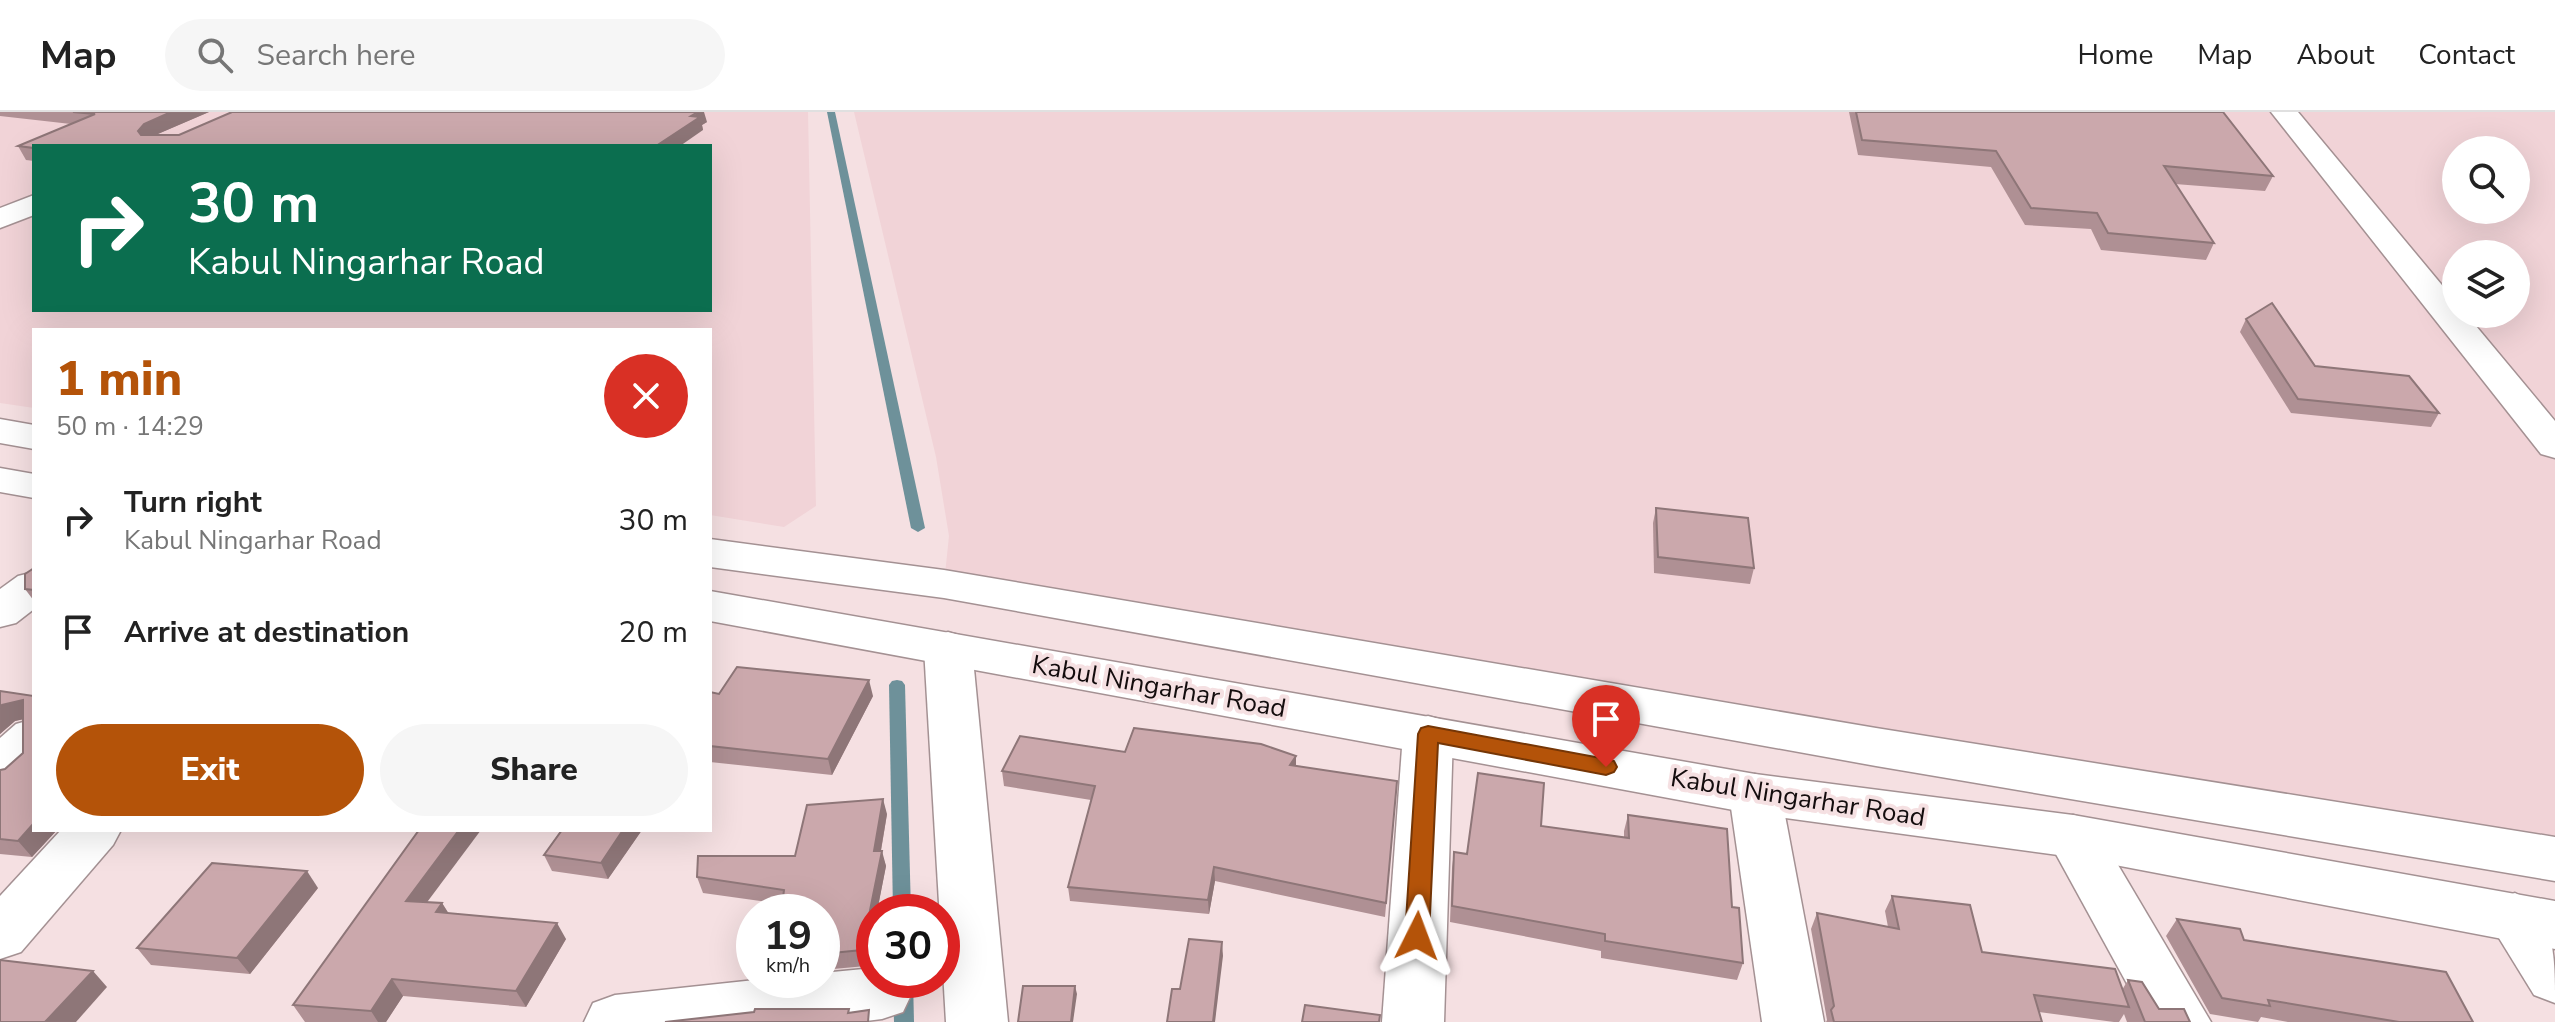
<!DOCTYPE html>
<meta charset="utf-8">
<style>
:root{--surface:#fff;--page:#f6f6f6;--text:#222;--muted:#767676;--line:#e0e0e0;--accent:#b45309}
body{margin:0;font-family:"Nunito Sans",sans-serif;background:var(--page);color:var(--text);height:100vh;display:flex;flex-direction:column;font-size:30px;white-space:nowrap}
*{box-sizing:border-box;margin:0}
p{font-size:26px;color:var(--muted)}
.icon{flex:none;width:44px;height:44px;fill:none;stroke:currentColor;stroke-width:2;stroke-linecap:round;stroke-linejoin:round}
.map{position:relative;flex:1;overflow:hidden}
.details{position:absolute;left:32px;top:216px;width:680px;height:504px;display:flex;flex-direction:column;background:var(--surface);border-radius:0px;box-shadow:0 8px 32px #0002}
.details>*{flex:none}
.guide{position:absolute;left:32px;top:32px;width:680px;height:168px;border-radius:0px;box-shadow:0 8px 32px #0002;background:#0b6e4f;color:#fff;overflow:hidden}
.controls{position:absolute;left:2442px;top:24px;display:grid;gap:16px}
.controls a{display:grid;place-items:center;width:88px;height:88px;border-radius:50%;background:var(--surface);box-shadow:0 8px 32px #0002;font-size:40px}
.speed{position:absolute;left:736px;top:782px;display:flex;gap:16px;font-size:40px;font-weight:700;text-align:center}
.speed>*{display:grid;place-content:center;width:104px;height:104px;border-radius:50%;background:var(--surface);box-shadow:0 8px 32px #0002;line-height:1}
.speed small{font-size:20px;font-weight:400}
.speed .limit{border:12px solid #d22;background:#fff;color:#111}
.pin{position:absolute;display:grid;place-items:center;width:68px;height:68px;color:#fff;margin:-82px -34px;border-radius:50% 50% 50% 0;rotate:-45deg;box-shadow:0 0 8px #0007}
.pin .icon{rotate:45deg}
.me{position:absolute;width:88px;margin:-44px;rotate:3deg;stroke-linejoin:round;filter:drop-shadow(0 0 6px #0008)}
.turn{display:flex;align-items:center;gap:28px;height:168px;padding:0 24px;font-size:36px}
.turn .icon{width:104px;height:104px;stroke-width:2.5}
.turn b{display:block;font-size:56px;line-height:68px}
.round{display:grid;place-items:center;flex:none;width:84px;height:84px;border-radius:42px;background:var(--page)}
.overview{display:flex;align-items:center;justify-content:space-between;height:136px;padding:0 24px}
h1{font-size:48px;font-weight:800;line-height:60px;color:var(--accent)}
.button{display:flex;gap:16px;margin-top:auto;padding:16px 24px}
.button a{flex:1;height:92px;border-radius:48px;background:var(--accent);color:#fff;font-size:32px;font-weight:800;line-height:92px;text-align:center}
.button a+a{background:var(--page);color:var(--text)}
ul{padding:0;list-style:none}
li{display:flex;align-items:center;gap:24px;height:112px;padding:0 24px}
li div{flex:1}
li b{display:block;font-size:30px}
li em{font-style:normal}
header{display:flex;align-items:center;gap:48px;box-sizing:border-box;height:112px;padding:0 40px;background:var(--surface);border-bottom:2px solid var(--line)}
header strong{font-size:38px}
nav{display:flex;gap:44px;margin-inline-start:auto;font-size:28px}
.search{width:560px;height:72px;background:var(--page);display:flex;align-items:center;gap:20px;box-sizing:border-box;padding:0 28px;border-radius:44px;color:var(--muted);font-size:30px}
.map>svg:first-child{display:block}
</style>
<header>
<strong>Map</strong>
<div class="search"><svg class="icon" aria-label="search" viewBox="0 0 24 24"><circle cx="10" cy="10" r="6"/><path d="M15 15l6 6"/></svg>Search here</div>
<nav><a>Home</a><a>Map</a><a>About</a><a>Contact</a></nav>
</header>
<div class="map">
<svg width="2555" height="910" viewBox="0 0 2555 910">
<rect width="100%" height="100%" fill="#f5e0e2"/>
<g fill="#f1d3d7" fill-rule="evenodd">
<path d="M0 0H808L816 394 784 415 710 403V218H34V296L0 291ZM34 34H710V198H34Z"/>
<path d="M854 0H2555V747L944 472 949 424 936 345ZM2456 38H2516V98H2456ZM2456 142H2516V202H2456Z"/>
</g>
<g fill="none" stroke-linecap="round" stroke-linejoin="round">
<g fill="#6e919a" fill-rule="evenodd">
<path d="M827 0H835L925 416 918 420 911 416Z"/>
<path d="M897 568 902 569 905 573 911 800H893L889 573 892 569Z"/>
<path d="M893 868H913L914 910H894Z"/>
</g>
<g stroke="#a49193" stroke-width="3">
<g id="minor">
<path d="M2271 0H2298L2456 190V202H2466L2555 309V346L2541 342Z"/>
<path d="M34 83V103L0 116V96Z"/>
<path d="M34 460V497L16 511 0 515V477L18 464Z"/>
<path d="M948 520 965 525 972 536 1008 910H946L924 536 931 525Z"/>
<path d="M1428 604 1446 609 1453 622 1444 910H1382L1403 622 1410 609Z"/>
<path d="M34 607V655L18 670 0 675V626L16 612Z"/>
<path d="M1755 662 1774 668 1781 682 1824 910H1762L1729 682 1736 668Z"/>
<path d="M2073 703 2092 709 2211 910H2148L2046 724 2054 709Z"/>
<path d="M61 718H121L113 733 21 840 0 847V784Z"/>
<path d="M2515 781C2555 799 2555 845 2555 891L2534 883 2486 805 2495 788Z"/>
<path d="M874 856V868H906L912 881 903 900 882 907 858 910H584L593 891 615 883 755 868H822V861Z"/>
</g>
</g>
<g stroke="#a49193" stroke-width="3">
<g id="highway">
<path d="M0 307 34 313V337L0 331Z"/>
<path d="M0 356 34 362V386L0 380Z"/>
<path d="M710 427 944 458 1876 616 2555 725V769L1876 654 944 486 710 455Z"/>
<path d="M710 479 1755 662 2073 703 2555 789V837L2073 745 1755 702 710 509Z"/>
</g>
</g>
<use href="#minor" fill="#fff" fill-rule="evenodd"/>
<use href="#highway" fill="#fff" fill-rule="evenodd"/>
</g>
<g fill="#af9094">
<path d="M0 0H209L155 23 707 10 702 13 703 18 34 34V49L26 48 18 34 71 12 0 4Z"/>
<path d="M1849 0H2223L2273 64 2265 79 2175 72 2214 131 2206 148 2101 138 2091 117 2025 113 1991 55 1858 43Z"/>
<path d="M2246 207 2315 254 2439 301 2431 315 2291 301 2240 220Z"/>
<path d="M1656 396 1754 456 1750 472 1654 461 1653 411Z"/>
<path d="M34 456V489L25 477Z"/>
<path d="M0 579 34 584V718H57L32 745 0 742V658L5 657 23 641V607L15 609 0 622Z"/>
<path d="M710 580 719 582 873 584 832 663 710 650Z"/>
<path d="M1296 654 1397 669 1385 805 1215 769 1209 802 1070 789 1068 775 1091 688 1004 674 1002 659Z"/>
<path d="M887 702 881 739 886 754 866 854 822 858V800L782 792 703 781 697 765 795 744Z"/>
<path d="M1628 703 1732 795 1743 851 1737 868 1601 846V839L1450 810 1452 756 1454 740 1467 742 1541 714 1624 725V719Z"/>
<path d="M559 718H642L608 767 552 759 544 743 561 718Z"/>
<path d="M318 776 250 862 151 853 137 836Z"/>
<path d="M1892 784 1982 840 2122 878 2128 868 2159 897 2190 910H2127L2124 902 2119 910H2114L2039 900 2042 910H1826L1827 908 1811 817 1817 801 1888 815 1885 799Z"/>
<path d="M427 790 442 791 449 802 566 827 526 895 403 884 386 910H305L293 893Z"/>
<path d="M2177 807 2244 828 2473 910H2288L2261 905 2258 910 2210 902 2166 824Z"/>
</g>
<g fill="#8e7678">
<path d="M171 0H209L151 25 146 32 138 19 144 12Z"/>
<path d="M698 0H704L707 10 702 13 703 18 680 34H656Z"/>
<path d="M869 568 873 584 832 663 828 647Z"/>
<path d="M23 588 34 605 15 609 0 622V595L2 593Z"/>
<path d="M1296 644V658L1290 653Z"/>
<path d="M883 687 887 702 878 755 874 739Z"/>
<path d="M34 711V718H57L32 745 18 729Z"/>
<path d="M459 718H481L416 805 406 789Z"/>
<path d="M623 718H642L608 767 601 751Z"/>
<path d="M882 739 886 754 877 800H874V815L866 854 862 838Z"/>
<path d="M1214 755 1215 769 1209 802 1208 788Z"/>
<path d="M307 759 318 776 250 862 237 846Z"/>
<path d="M442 791 452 807 436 800Z"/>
<path d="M557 811 566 827 526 895 516 879Z"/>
<path d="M1222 830 1223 844 1215 910H1213Z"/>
<path d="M93 859 107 875 76 910H45Z"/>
<path d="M392 867 403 884 386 910H378L371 899Z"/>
<path d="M1075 874 1077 882 1073 910H1071Z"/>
</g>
<g fill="#cba8ac" stroke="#8e7678" stroke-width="2">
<path d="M73 0H171L144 12 138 19 141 23H179L232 0H698L691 4 700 5 656 34H34V36L18 34 95 2Z"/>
<path d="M1856 0H2223L2273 64 2164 54 2214 131 2108 121 2097 101 2031 96 1996 39 1862 28Z"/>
<path d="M2272 191 2315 254 2409 264 2439 301 2298 287 2246 207Z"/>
<path d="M1656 396 1748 406 1754 456 1658 445Z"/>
<path d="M34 456V478L25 477V462Z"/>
<path d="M737 555 869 568 828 647 710 634V580L719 582Z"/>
<path d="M0 579 34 584V711L18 729 0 727V658L5 657 23 641V588L2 593 0 595Z"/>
<path d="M1134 616 1261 632 1296 644 1290 653 1397 669 1386 791 1214 755 1208 788 1068 775 1095 674 1002 659 1020 624 1125 640Z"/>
<path d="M1478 661 1544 671 1541 714 1629 726 1628 703 1727 717 1732 795 1739 796 1743 851 1605 829V822L1452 794 1454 740 1467 742Z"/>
<path d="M883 687 874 739H882L862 838 822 842V800H781L784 778 697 765 698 744H795L807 693Z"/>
<path d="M419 718H459L406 789 442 791 436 800 557 811 516 879 392 867 371 899 293 893Z"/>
<path d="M562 718H623L601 751 544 743Z"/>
<path d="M212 751 307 759 237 846 137 836Z"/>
<path d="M1892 784 1970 793 1982 840 2115 857 2129 895 2034 883 2042 910H1834L1831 898 1834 894 1817 801 1899 817Z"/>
<path d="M2177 807 2240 817 2244 828 2446 860 2473 910H2399L2268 888 2270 894 2222 886Z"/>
<path d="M1189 827 1222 830 1213 910H1167L1172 877H1180Z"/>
<path d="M0 848 93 859 45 910H0Z"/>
<path d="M2128 868 2142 870 2159 897H2184L2190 910H2145Z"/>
<path d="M1023 874H1075L1071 910H1018Z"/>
<path d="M1305 893 1380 903 1379 910H1302Z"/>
<path d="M755 897H849L848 901 869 898 868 910H665L754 900Z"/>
</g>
<path fill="#b45309" stroke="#753606" stroke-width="2" d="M1428 614 1606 647 1614 649 1617 655 1614 660 1606 663 1438 631 1429 824 1426 831 1417 834 1409 831 1405 824 1418 622 1421 616Z"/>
<g text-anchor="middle" stroke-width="8" stroke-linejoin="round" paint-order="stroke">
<g font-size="26" fill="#130c0d" stroke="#f5e0e2">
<text transform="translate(1159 574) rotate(10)" y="9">Kabul Ningarhar Road</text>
<text transform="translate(1798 685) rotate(9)" y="9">Kabul Ningarhar Road</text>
</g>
</g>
</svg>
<div class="controls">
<a><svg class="icon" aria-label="search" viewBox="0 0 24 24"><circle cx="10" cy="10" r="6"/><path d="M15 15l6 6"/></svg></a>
<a><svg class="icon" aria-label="layers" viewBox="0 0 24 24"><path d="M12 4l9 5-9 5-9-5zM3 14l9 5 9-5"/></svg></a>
</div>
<div class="speed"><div>19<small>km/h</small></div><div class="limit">30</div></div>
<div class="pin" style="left:1606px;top:655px;background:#d93025"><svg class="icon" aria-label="arrive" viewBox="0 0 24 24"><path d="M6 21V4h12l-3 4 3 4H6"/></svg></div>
<svg class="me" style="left:1417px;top:824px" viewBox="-20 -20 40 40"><path d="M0-17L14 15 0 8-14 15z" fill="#b45309" stroke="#fff" stroke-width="4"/></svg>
<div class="guide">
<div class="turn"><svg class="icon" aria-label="right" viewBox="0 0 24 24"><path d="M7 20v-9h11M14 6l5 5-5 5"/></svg><div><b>30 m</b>Kabul Ningarhar Road</div></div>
</div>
<section class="details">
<div class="overview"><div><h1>1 min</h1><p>50 m · 14:29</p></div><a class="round" style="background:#d93025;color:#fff"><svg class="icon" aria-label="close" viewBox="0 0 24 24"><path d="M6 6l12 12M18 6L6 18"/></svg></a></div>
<ul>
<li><svg class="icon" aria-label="right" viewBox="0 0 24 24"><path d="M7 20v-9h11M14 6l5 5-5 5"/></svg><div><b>Turn right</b><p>Kabul Ningarhar Road</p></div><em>30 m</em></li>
<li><svg class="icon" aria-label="arrive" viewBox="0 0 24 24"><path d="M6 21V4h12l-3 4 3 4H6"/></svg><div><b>Arrive at destination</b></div><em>20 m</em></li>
</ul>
<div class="button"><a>Exit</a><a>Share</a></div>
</section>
</div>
